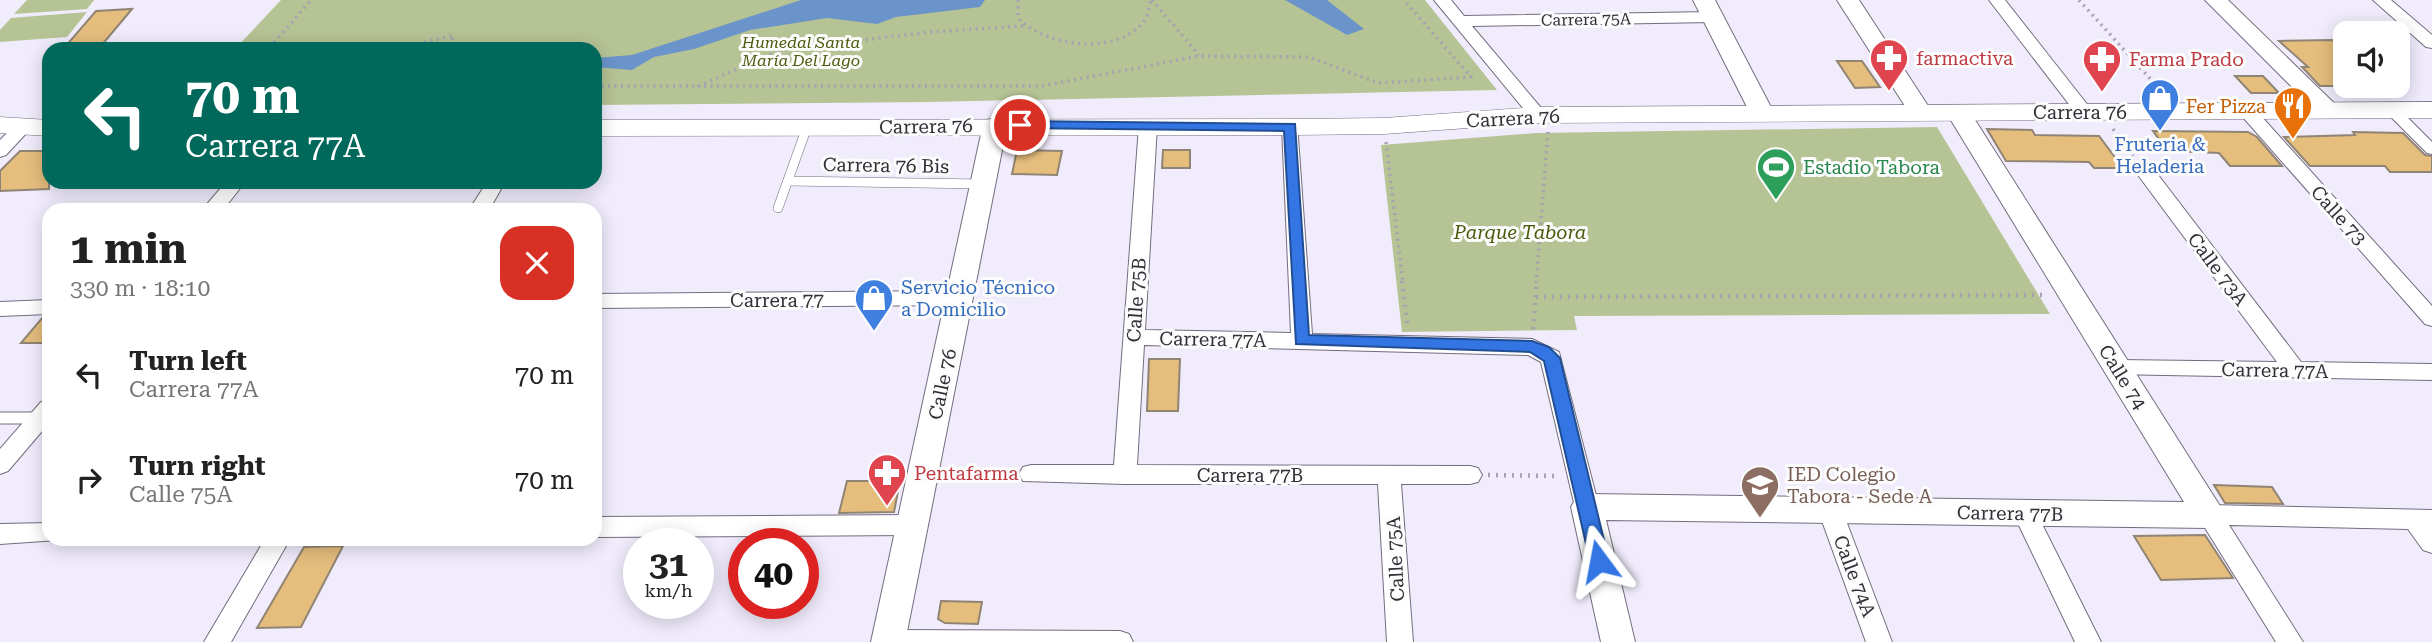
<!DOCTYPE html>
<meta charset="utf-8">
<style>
:root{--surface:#fff;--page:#f2f2f2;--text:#222;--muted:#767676}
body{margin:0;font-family:"Roboto Serif",serif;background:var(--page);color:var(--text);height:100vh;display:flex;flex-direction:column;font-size:26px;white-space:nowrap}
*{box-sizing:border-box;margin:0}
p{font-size:23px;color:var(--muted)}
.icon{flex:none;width:38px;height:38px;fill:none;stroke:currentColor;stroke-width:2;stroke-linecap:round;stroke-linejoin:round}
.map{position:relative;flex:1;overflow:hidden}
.details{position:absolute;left:42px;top:203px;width:560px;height:343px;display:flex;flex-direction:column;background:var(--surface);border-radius:21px;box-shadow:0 4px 18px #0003}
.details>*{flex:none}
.hud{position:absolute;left:42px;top:42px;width:560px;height:147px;border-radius:21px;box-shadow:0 4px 18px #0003;background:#00695c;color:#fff;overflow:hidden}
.fabs{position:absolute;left:2333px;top:21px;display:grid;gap:14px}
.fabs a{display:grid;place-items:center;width:77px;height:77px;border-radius:14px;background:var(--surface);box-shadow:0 4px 18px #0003;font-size:35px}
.speed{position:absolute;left:623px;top:528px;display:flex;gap:14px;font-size:35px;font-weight:700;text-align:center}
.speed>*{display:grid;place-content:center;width:91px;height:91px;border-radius:50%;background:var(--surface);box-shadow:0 4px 18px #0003;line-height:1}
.speed small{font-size:18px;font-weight:400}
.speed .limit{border:10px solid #d22;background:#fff;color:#111}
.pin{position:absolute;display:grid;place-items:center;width:60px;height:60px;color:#fff;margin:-30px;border:4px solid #fff;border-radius:50%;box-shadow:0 2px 7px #0007}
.me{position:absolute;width:77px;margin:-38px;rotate:347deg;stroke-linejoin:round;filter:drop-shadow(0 0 5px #0008)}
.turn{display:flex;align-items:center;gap:24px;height:147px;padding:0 28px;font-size:32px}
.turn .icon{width:91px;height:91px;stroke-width:2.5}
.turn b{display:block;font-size:49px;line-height:60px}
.round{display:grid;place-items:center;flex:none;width:74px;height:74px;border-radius:21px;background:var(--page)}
.overview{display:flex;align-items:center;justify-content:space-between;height:119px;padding:0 28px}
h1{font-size:42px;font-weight:700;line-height:52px}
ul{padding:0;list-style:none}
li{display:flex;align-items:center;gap:21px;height:105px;padding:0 28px}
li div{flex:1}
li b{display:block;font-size:26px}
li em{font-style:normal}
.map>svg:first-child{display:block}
</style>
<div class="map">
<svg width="2432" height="642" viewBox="0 0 2432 642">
<rect width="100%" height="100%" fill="#f1ecfc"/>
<g fill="#b6c395">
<path d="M27 0H94L87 9 14 14Z"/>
<path d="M281 0H1425L1497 90 929 102 595 105V49H235Z"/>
<path d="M87 12 67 37 0 42V30L11 18Z"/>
<path d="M1937 127 2050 314 1574 316 1577 330 1402 332 1381 145 1536 133Z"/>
</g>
<g fill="#6a94ca">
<path d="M801 0H985L980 7 896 17 877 24 827 18 750 30 694 49 654 57 632 70 595 67V58L632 55Z"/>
<path d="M1285 0H1327L1364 29 1347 35Z"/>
</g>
<g fill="#e5bd7d" stroke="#908574" stroke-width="2">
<path d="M132 9 101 46 64 48 96 11Z"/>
<path d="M2332 40 2345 51V86H2320L2302 67H2308L2279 41Z"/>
<path d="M1837 61H1862L1880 87 1855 88Z"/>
<path d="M2235 76H2263L2279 93H2251Z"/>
<path d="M1987 129 2032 130 2035 135 2099 136 2123 168H2094L2089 162 2006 161Z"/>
<path d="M2153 131 2248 132 2257 137 2282 166H2230L2219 153 2168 151Z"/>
<path d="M2353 132 2403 133 2425 155 2432 156V172H2390L2385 166H2310L2284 137 2355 135Z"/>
<path d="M1017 150 1062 151 1057 175 1012 174Z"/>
<path d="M1163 150H1190V168H1162Z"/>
<path d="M20 151H49V189L0 191V171Z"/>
<path d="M43 317H49V343H21Z"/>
<path d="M1149 359H1180L1178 411H1147Z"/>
<path d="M847 481H900L894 512 839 513Z"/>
<path d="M2214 485 2272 487 2283 504 2225 503Z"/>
<path d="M2205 535 2233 578 2161 580 2134 536Z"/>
<path d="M343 546 301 627 257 628 304 547Z"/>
<path d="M941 601 982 602 978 624 945 623 938 619Z"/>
</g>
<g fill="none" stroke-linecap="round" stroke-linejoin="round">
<g stroke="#736c7e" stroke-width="10">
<g id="service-far1">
<path d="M788 181 983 184"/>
<path d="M778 208 807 127"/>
</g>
</g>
<g stroke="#736c7e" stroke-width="13">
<path id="service" d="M0 418H41"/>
</g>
<g stroke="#736c7e" stroke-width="2">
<path id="pedestrian" d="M2392 106 2397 107 2432 142V154L2427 153 2387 113 2385 110Z"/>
</g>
<g stroke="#736c7e" stroke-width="2">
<g id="minor">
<path d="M1434 0H1451L1464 16 1713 12 1721 17 1713 22 1472 26 1547 115 1538 120 1532 119Z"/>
<path d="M1989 0H2005L2090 108 2093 112 2090 116H2078Z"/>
<path d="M2373 0H2391L2432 35V48L2426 47Z"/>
<path d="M2247 106 2253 107 2432 306V326L2425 324 2241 115 2238 111 2241 107Z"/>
<path d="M1148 121 1157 126 1145 330 1291 333 1282 127 1291 122 1297 123 1312 334 1532 339 1559 352 1599 507 1595 514 1587 517 1579 514 1575 507 1541 362 1528 355 1144 345 1137 465 1470 466 1478 468 1482 475 1478 482 1470 484H1401L1413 642H1387L1378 484H1125L1023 481 1019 474 1023 467 1031 465H1114L1139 126Z"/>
<path d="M23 122 32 127 6 155 0 157V140L17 123Z"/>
<path d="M2142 161 2149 163 2301 362 2432 364V380L2110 374 2107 368 2110 362 2118 360 2277 362 2135 171 2133 167 2135 163Z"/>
<path d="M226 182H245L223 210H202Z"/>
<path d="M487 182H505L489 210H469Z"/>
<path d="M959 291 969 298 959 305 595 308V294Z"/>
<path d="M49 300V314L0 316V302Z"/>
<path d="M49 400V423L8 471 0 474V449L41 402Z"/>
<path d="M1830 500 1838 503 1842 510 1892 642H1866L1818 510 1822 503Z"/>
<path d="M2025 503 2033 506 2101 642H2075L2013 513 2017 506Z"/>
<path d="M2209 505 2432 510V553L2423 550 2408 529 2229 525 2303 642H2276L2197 515 2201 508Z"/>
<path d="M913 515 922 518 925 525 922 532 913 535 595 537V517Z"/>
<path d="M49 523V539L58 540 0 544V524Z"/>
<path d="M265 539H290L231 642H204Z"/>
<path d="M889 630 1120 631 1129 634 1133 642H876L880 633Z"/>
</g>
</g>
<g stroke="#736c7e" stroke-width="2">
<g id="tertiary">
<path d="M1693 0H1715L1774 113 1770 118H1754L1750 113Z"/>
<path d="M1837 0H1859L1932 112 1928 117H1912Z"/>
<path d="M2205 0H2228L2336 105 2340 110 2336 115H2320Z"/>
<path d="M1958 105 1966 107 1970 112 2220 506 2225 515 2220 524 2209 528 1606 520 1635 642H1601L1571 507 1576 498 1587 494 2184 502 1946 112 1950 107Z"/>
<path d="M995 118 1003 120 1007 125 905 642H871L983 125 987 120Z"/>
</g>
</g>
<g stroke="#736c7e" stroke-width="1">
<g id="secondary">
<path d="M2432 102V118L1538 123 1384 134 1291 135 595 136V120L1291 119 1384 118 1538 107Z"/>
<path d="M0 117 49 120V136L0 133Z"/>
</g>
</g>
<g stroke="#a6a2af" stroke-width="3.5" stroke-dasharray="2 4.5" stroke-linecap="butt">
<path d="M1018 0V18C1044 46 1117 57 1144 21 1148 16 1149 6 1151 0"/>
<path d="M1152 0 1199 55"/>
<path d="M2079 0 2163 93"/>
<path d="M1023 26 930 32 779 50 699 86H1042L1199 56 1309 57 1378 83 1471 77 1404 0"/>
<path d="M292 49 274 43 311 0"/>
<path d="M399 49 453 35 450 49"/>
<path d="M595 86H699"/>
<path d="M2113 129 2133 156"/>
<path d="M1386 142 1403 283"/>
<path d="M1536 283 1548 132"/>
</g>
<g stroke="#a6a2af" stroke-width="4.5" stroke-dasharray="2 6" stroke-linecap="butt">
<path d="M1402 281 1408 328"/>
<path d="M1536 297 2047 295"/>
<path d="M1533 329 1537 281"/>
<path d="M948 474H1012"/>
<path d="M1488 475 1557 476"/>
</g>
<use href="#service-far1" stroke="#fff" stroke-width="9"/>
<use href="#service" stroke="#fff" stroke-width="11"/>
<use href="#pedestrian" fill="#fff" fill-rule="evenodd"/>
<use href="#minor" fill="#fff" fill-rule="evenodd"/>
<use href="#tertiary" fill="#fff" fill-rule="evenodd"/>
<use href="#secondary" fill="#fff" fill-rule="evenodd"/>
</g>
<path fill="#3376e3" stroke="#214d94" stroke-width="2" d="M1020 121 1295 124 1309 335 1532 341 1549 347 1560 358 1609 561 1606 566H1593L1590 561 1544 361 1530 352 1296 344 1284 131 1016 128 1014 125Z"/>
<defs>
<g id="pharmacy-pin" transform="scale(2.0125)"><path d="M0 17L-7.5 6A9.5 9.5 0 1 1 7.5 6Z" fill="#e0444e" stroke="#fcfcfc"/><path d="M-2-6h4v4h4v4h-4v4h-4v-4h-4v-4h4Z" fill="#fff"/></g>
<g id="shop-pin" transform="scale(2.0125)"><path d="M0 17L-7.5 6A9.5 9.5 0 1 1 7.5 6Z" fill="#3f7fe0" stroke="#fcfcfc"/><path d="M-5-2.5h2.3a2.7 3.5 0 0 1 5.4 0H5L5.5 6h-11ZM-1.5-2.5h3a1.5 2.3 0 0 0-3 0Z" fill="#fff"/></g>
<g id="restaurant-pin" transform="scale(2.0125)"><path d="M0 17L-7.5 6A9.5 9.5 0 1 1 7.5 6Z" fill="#e8710a" stroke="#fcfcfc"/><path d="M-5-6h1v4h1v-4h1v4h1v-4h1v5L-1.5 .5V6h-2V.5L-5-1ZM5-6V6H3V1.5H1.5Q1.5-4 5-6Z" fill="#fff"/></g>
<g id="stadium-pin" transform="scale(2.0125)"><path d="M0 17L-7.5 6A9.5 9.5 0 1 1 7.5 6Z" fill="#2e9e5b" stroke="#fcfcfc"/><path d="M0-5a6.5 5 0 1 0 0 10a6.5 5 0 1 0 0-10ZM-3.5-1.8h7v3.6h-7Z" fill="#fff"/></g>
<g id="university-pin" transform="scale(2.0125)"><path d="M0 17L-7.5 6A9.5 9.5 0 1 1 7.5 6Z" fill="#8d6e63" stroke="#fcfcfc"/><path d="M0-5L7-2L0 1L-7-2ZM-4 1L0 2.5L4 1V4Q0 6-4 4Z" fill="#fff"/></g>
</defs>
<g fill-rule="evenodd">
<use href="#pharmacy-pin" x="1889" y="58"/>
<use href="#pharmacy-pin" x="2102" y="59"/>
<use href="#shop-pin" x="2160" y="98"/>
<use href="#restaurant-pin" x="2293" y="106"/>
<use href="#stadium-pin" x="1776" y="167"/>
<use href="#shop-pin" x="874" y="298"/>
<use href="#pharmacy-pin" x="887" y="473"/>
<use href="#university-pin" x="1760" y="485"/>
</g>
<g text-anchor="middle" stroke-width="6" stroke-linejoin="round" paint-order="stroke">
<g font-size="16" fill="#322f37" stroke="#fcfcfc">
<text transform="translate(1586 19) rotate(-1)" y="6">Carrera 75A</text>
</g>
<g font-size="16" font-style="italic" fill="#4b5a0b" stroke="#fcfcfc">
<text x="801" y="48">Humedal Santa<tspan x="801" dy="18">María Del Lago</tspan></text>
</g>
<g font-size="19" fill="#be3a42" stroke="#fcfcfc" text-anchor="start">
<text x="1916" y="65">farmactiva</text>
<text x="2129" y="66">Farma Prado</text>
<text x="914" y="480">Pentafarma</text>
</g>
<g font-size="19" fill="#c56008" stroke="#fcfcfc" text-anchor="end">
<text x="2266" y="113">Fer Pizza</text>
</g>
<g font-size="19" fill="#322f37" stroke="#fcfcfc">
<text x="2080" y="119">Carrera 76</text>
<text transform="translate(1513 118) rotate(-3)" y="7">Carrera 76</text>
<text transform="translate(926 126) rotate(-1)" y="7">Carrera 76</text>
<text transform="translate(886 165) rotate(1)" y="7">Carrera 76 Bis</text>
<text transform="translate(2339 215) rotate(48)" y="7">Calle 73</text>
<text transform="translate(2218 269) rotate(53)" y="7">Calle 73A</text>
<text x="777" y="307">Carrera 77</text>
<text transform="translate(1136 300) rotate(-86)" y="7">Calle 75B</text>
<text transform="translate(1213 339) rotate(1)" y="7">Carrera 77A</text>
<text transform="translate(2275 370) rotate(1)" y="7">Carrera 77A</text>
<text transform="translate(2123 377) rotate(58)" y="7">Calle 74</text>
<text transform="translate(942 384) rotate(-78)" y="7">Calle 76</text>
<text x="1250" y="482">Carrera 77B</text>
<text transform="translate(2010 513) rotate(1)" y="7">Carrera 77B</text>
<text transform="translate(1395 559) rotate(-93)" y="7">Calle 75A</text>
<text transform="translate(1855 576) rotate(69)" y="7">Calle 74A</text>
</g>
<g font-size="19" fill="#366cbe" stroke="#fcfcfc">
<text x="2160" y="151">Fruteria &amp;<tspan x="2160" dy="22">Heladeria</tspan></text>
<text x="901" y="294" text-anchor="start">Servicio Técnico<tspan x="901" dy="22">a Domicilio</tspan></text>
</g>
<g font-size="19" fill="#27864d" stroke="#fcfcfc" text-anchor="start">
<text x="1803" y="174">Estadio Tabora</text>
</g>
<g font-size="19" font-style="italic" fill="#4b5a0b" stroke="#fcfcfc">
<text x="1520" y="239">Parque Tabora</text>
</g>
<g font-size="19" fill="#785e54" stroke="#fcfcfc" text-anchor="start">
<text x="1787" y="481">IED Colegio<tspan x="1787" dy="22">Tabora - Sede A</tspan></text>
</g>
</g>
</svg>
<div class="fabs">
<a><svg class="icon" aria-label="sound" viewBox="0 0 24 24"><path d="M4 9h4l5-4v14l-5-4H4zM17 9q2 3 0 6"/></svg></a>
</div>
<div class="speed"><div>31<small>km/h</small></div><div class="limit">40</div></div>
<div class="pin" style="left:1020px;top:125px;background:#d93025"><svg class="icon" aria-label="arrive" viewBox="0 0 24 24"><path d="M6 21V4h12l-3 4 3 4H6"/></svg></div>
<svg class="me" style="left:1599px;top:561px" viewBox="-20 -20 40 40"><path d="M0-17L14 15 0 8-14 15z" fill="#3376e3" stroke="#fff" stroke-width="4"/></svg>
<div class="hud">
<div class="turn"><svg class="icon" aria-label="left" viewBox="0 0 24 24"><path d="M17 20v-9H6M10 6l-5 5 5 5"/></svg><div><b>70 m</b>Carrera 77A</div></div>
</div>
<section class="details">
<div class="overview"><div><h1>1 min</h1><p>330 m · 18:10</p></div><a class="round" style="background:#d93025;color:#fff"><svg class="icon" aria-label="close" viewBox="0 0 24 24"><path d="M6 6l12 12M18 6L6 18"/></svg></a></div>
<ul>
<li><svg class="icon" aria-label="left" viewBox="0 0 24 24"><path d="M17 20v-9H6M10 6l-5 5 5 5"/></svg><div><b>Turn left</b><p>Carrera 77A</p></div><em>70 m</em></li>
<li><svg class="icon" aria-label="right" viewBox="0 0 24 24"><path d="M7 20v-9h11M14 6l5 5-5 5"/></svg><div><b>Turn right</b><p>Calle 75A</p></div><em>70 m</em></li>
</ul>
</section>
</div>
